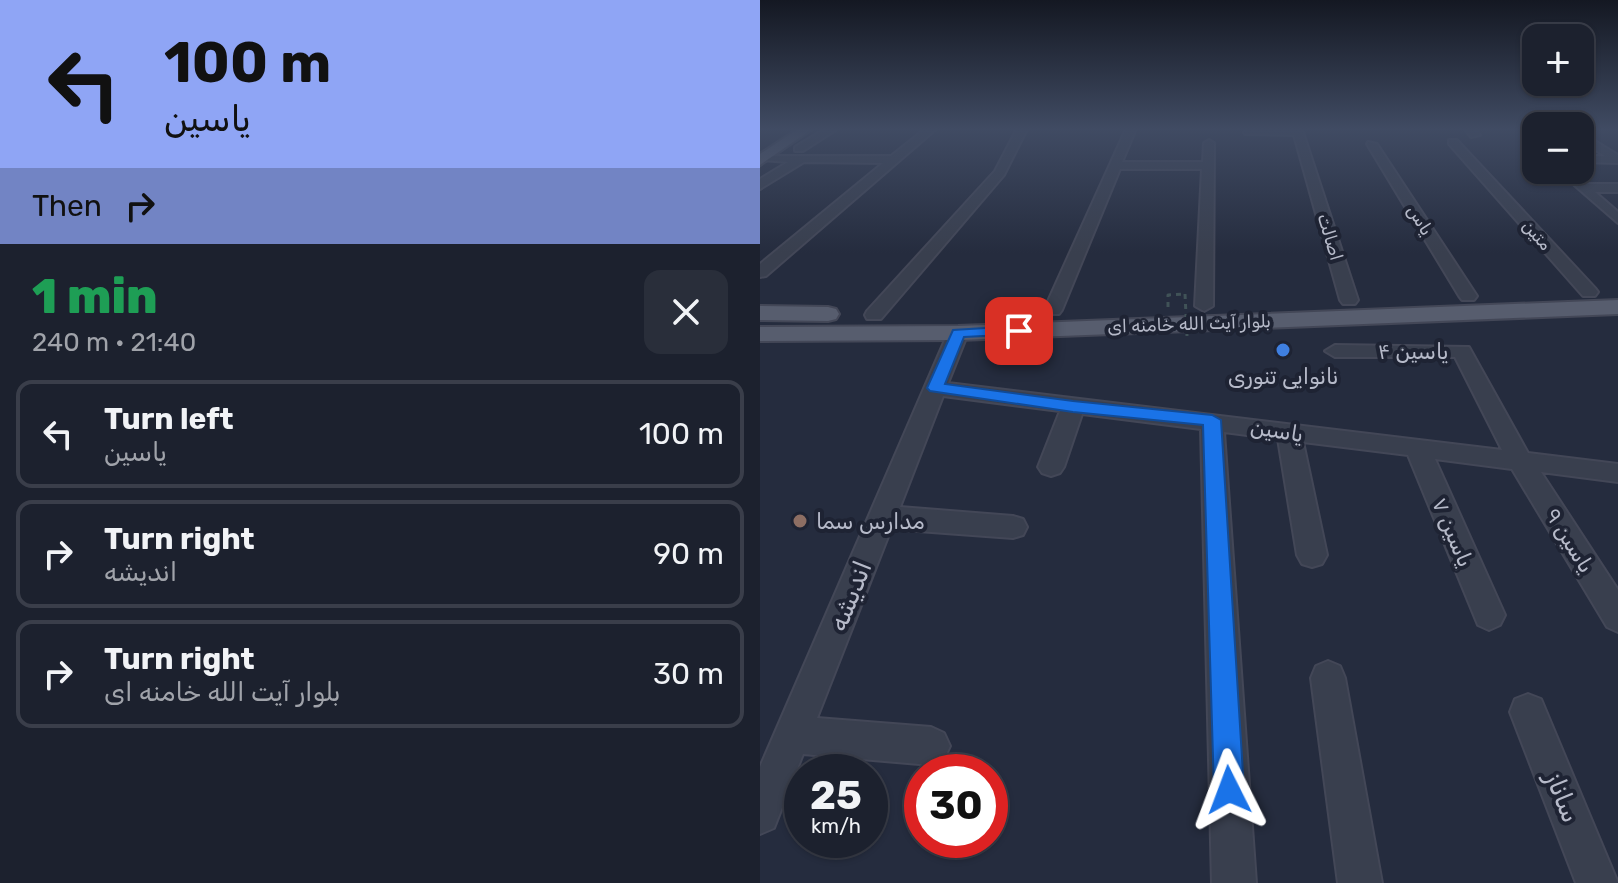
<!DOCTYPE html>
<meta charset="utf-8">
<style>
:root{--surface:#1c212e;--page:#292e3a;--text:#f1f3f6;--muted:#a0a3aa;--line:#3a3e4a}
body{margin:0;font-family:Rubik,Cairo,sans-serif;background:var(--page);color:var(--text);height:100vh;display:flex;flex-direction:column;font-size:30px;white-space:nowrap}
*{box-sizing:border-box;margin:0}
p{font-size:26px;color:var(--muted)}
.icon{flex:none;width:44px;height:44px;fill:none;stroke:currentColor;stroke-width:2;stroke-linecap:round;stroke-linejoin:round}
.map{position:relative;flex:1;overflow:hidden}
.side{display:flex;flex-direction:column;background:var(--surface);width:760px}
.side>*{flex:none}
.hud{background:#8fa5f5;color:#111;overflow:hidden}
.tools{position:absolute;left:762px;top:24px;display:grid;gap:16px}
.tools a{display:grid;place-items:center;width:72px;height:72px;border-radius:16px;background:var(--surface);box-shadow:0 2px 6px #0004,0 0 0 2px var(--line);font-size:40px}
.speed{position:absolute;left:24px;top:754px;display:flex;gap:16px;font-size:40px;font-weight:700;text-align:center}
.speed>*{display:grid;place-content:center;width:104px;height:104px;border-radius:50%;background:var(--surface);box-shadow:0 2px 6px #0004,0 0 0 2px var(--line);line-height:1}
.speed small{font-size:20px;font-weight:400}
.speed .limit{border:12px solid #d22;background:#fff;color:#111}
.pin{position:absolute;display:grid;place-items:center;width:68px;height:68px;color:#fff;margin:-34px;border-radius:16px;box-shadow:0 4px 12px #0006}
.me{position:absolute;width:88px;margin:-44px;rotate:357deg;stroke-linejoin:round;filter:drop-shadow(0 0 6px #0008)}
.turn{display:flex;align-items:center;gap:28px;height:168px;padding:0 32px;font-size:36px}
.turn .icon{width:104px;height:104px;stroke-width:2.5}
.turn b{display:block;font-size:56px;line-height:68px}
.then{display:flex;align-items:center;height:76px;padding:0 32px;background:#0003;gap:16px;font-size:30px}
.round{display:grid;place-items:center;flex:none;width:84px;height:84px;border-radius:16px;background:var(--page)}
.head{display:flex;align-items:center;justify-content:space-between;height:136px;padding:0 32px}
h1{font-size:48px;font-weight:800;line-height:60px;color:#1e9e55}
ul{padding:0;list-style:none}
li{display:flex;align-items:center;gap:24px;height:108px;margin:0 16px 12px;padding:0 16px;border:4px solid var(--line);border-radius:16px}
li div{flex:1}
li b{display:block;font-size:30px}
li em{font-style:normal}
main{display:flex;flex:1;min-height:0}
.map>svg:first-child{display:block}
</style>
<main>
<section class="side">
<div class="hud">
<div class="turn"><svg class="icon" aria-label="left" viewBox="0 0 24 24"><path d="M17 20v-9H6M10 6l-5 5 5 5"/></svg><div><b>100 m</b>یاسین</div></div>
<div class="then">Then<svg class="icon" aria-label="right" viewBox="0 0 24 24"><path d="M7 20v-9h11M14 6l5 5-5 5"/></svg></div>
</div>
<div class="head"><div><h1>1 min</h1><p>240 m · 21:40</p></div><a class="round"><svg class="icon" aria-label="close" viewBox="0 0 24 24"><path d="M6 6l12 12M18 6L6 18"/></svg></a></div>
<ul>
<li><svg class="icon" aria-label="left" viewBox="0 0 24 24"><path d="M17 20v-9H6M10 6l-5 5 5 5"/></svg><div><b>Turn left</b><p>یاسین</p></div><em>100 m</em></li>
<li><svg class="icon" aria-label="right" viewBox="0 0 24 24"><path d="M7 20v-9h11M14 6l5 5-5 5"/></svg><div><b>Turn right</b><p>اندیشه</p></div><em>90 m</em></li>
<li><svg class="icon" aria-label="right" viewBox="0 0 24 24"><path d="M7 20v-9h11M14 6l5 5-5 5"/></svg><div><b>Turn right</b><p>بلوار آیت الله خامنه ای</p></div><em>30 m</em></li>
</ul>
</section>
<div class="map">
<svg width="858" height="883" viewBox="0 0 858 883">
<rect width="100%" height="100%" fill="#252c3e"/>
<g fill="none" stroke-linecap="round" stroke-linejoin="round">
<g stroke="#434757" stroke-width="4">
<g id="minor">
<path d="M65 129H77L43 151H35V147Z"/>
<path d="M165 129H176L6 276 0 277V264L123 163 44 162 0 189V179L28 162 1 160V156H131Z"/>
<path d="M257 129H267L244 175 121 319H107L105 315 107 311 235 171Z"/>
<path d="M366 129H376L362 162H443L444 143 449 140 454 143 453 306 444 311 435 306 442 169H360L302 310 299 314H287L284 310Z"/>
<path d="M489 129H542L598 300 595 304H583L580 300 534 135 485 134 484 132Z"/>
<path d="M705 129H715L720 135 711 137Z"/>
<path d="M820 132 858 155V163L820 162V156H845L820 140Z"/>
<path d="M762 134H770L776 139V148L762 138Z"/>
<path d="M689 140H697L835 288 838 292 835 296H823L689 144Z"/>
<path d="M608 142 617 144 717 296 714 300H702L699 296 607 144Z"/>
<path d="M797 170H810L826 184H858V192H835L858 212V223Z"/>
<path d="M198 327 208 333 188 383 742 450 695 357H575L565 351 575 345 709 347 768 453 858 464V482L781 472 858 590V632L847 627 752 469 675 459 745 615 740 625 729 630 718 625 648 455 543 442 567 555 562 564 552 567 542 564 537 555 518 439 464 432 496 883H452L441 429 322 414 304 467 300 473 291 476 282 473 278 467 300 411 183 396 140 507 253 516 263 519 267 527 263 535 253 538 131 529 57 718 171 727 184 733 190 746 184 759 171 765 43 754 14 828 0 834V767L188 333Z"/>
<path d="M568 661 580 666 585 678 622 883H578L551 678 556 666Z"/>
<path d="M768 694 781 699 858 883H816L750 712 755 699Z"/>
</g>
</g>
<g stroke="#434757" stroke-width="4">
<g id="major">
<path d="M38 129H52L0 165V154Z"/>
<path d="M858 300V314L198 340 0 341V327L198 326Z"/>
<path d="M0 306 68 307 76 309 79 314 76 319 68 321 0 320Z"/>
</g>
</g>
<path stroke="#405257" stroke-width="3" stroke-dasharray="5 5" stroke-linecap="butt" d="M408 307V295L425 294"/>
<use href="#minor" fill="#393f4e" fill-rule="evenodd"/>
<use href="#major" fill="#575d6e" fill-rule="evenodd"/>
<path stroke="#405257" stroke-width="3" stroke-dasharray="5 5" stroke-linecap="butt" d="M425 294 427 336"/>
</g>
<linearGradient id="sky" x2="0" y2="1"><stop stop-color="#141822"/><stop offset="0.51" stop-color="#404b63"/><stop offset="1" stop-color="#404b63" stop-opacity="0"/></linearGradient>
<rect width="858" height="253" fill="url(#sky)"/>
<path fill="#1a73e8" stroke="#114b97" stroke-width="2" d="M259 326 266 331 264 334 204 337 185 384 313 401 452 415 461 420 484 790 480 801 469 805 459 801 454 790 443 425 313 412 170 391 167 388 193 330Z"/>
<circle fill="#3f7fe0" stroke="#1e2333" stroke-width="3" cx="523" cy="350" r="8"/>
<circle fill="#8d6e63" stroke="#1e2333" stroke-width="3" cx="40" cy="521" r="8"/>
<g text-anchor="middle" stroke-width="8" stroke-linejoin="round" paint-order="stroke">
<g font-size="18" fill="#b6bac9" stroke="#1e2333">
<text transform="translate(660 220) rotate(58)" y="6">یاس</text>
<text transform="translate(777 235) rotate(48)" y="6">متین</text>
<text transform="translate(570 237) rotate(73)" y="6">اصالت</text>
<text transform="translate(429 324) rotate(-2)" y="6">بلوار آیت الله خامنه ای</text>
</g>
<g font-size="22" fill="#b6bac9" stroke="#1e2333">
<text x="653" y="359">یاسین ۴</text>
<text transform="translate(517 430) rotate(9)" y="8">یاسین</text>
<text transform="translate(693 532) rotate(67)" y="8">یاسین ۷</text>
<text transform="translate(810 540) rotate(58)" y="8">یاسین ۹</text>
</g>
<g font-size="22" fill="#b6bac9" stroke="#1e2333">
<text x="523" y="384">نانوایی تنوری</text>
<text x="56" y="529" text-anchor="start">مدارس سما</text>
</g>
<g font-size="26" fill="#b6bac9" stroke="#1e2333">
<text transform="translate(90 596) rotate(-68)" y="9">اندیشه</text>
<text transform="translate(803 797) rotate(68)" y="9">ساناز</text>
</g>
</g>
</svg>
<div class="tools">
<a>+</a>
<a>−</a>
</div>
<div class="speed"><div>25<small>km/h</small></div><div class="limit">30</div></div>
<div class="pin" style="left:259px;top:331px;background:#d93025"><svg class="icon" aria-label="arrive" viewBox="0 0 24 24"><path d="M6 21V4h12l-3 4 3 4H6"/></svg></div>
<svg class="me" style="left:469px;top:790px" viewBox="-20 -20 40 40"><path d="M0-17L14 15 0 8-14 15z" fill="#1a73e8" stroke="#fff" stroke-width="4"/></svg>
</div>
</main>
